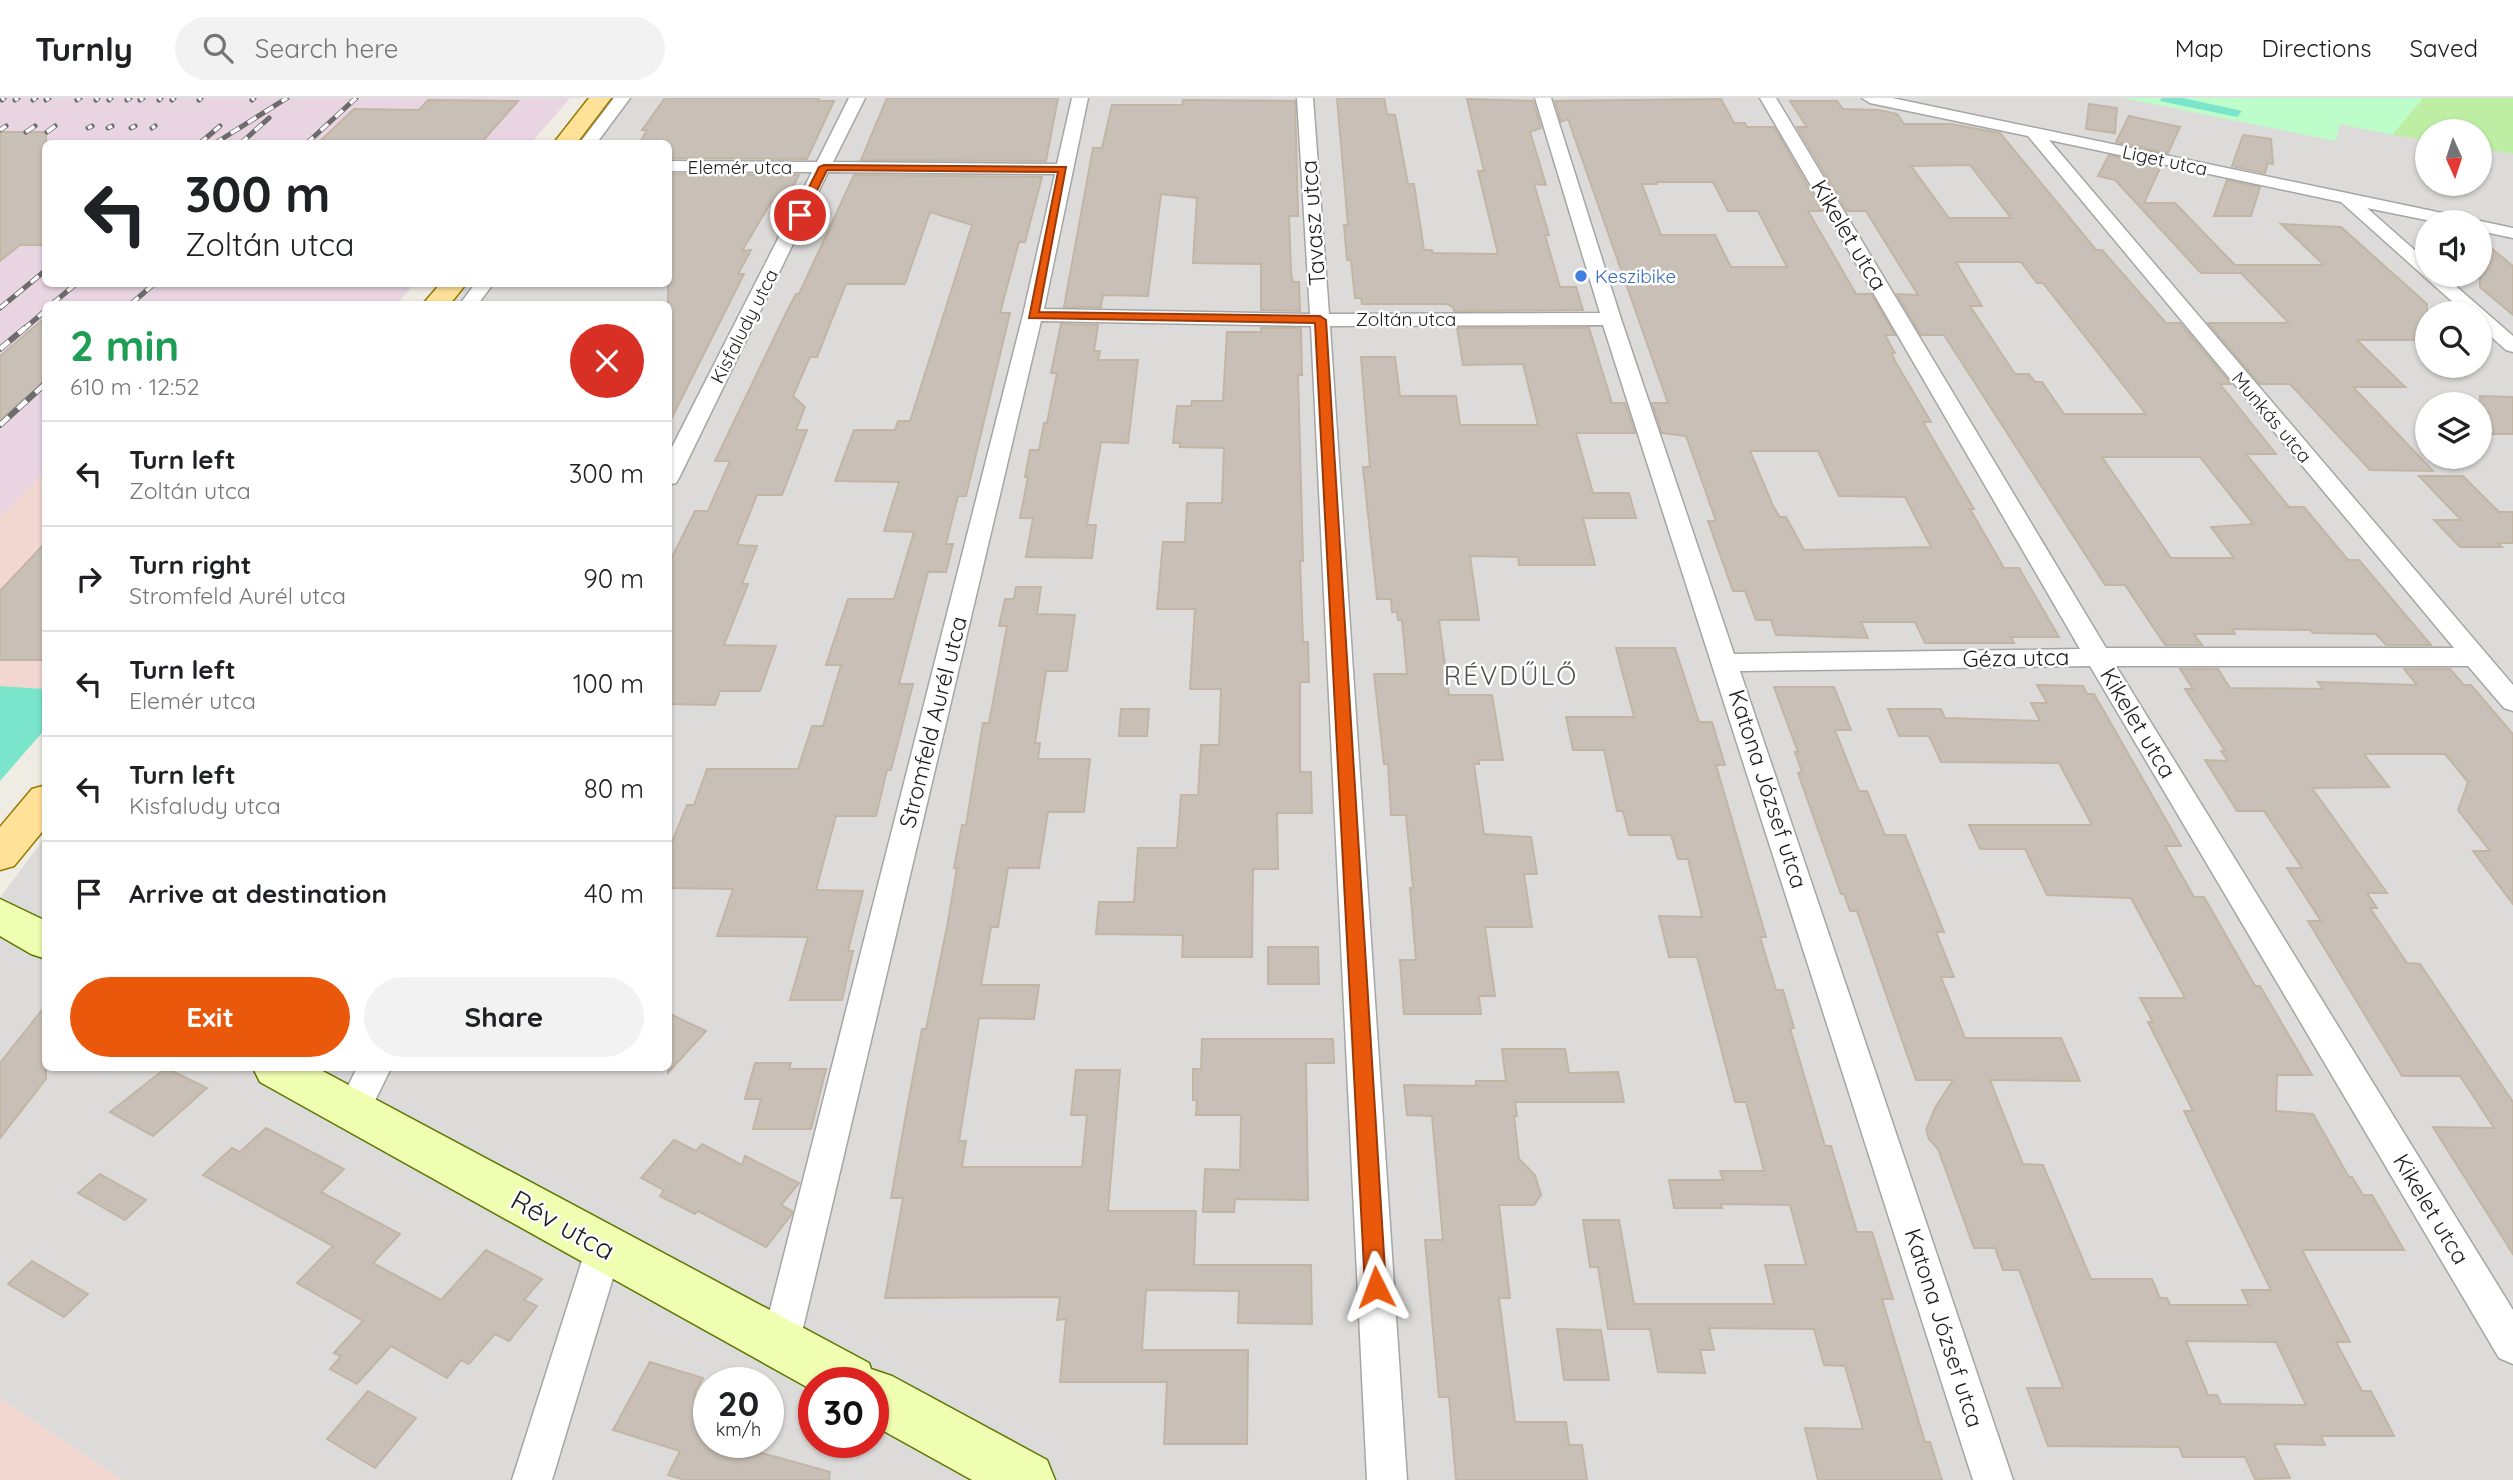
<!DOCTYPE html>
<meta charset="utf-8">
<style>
:root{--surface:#fff;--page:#f2f2f2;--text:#202124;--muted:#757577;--line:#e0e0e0;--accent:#ea580c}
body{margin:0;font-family:Quicksand,sans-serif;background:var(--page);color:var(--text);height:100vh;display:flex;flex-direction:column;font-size:26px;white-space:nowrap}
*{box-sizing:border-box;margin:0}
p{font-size:23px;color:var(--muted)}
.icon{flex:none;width:38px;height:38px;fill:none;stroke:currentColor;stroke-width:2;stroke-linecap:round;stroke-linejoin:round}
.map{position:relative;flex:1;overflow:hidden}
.details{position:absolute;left:42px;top:203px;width:630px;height:770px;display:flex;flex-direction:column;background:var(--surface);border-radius:10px;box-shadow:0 2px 5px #0004}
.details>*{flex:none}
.hud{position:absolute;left:42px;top:42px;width:630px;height:147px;border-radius:10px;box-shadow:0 2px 5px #0004;background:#fff;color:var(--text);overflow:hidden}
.needle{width:46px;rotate:177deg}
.fabs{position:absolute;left:2415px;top:21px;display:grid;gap:14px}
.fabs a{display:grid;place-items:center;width:77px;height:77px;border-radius:50%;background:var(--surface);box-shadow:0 2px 5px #0004;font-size:35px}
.speed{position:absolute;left:693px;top:1269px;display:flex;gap:14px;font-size:35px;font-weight:700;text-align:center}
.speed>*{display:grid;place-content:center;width:91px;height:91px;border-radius:50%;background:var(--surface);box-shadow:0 2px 5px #0004;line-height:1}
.speed small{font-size:18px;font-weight:400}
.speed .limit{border:10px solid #d22;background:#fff;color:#111}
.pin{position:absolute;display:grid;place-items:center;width:60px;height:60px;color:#fff;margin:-30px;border:4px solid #fff;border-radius:50%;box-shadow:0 2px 7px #0007}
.me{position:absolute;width:77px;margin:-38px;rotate:357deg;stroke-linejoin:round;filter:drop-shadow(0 0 5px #0008)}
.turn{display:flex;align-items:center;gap:24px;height:147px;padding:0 28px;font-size:32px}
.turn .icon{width:91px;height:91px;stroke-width:2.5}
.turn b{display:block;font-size:49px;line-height:60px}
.round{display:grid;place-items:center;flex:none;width:74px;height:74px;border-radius:37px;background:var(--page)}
.head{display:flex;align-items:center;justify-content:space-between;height:119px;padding:0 28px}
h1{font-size:42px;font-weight:700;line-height:52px;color:#1e9e55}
.action{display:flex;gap:14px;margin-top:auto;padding:14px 28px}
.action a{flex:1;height:80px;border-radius:42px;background:var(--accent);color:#fff;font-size:28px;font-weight:700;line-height:80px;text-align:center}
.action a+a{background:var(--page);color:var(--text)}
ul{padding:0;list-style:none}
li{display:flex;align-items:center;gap:21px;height:105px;padding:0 28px;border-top:2px solid var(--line)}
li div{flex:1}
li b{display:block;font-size:26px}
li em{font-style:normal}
header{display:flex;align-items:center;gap:42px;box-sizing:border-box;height:98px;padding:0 35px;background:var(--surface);border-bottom:2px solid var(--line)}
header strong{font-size:33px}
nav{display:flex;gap:38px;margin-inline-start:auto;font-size:24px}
.search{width:490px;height:63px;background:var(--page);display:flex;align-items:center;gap:18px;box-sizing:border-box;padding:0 24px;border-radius:38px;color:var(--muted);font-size:26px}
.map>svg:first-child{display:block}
</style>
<header>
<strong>Turnly</strong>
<div class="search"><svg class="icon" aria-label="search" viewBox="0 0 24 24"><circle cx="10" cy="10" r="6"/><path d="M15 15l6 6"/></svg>Search here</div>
<nav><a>Map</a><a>Directions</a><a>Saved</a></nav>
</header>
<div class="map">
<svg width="2513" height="1382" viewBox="0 0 2513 1382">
<rect width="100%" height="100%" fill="#efede3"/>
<path fill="#dcdbda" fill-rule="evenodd" d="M608 0H2423L2392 36 2427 42V86H2480V50L2513 56V1382H123L0 1300V800L45 739 46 970H668V206H446L463 186H668V46L572 45ZM2427 124H2480V177H2427ZM2427 215H2480V268H2427ZM2427 306H2480V359H2427ZM709 1284H768V1344H709ZM814 1284H873V1344H814Z"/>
<g fill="#f2d6d0">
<path d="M45 373V591L0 588V420Z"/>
<path d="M0 1300 123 1382H0Z"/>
</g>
<path fill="#e9d4e2" d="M0 0H570L531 45 46 46V186H414L397 206H46L45 373 0 420Z"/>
<path fill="#beeea4" d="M2423 0H2513V56L2480 50V33H2427V42L2392 37Z"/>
<path fill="#bcfdca" d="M2123 0H2423L2392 37 2340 26 2336 43Z"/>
<g fill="#7ae5ca">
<path d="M2162 0H2183L2242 13 2237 19 2160 3Z"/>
<path d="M0 588 45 591 46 630 0 683Z"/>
</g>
<g fill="#c8c0b6" stroke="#c2b5a4" stroke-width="2" fill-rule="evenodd">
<path d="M665 0H819L817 3H834L807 61 668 60V46H639L647 32H642Z"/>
<path d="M887 0H1058L1046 63 861 62Z"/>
<path d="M1337 0H1384L1387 16 1395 17 1408 86H1414L1424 152H1432L1433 155 1498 156 1478 73H1484L1467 1 1533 3 1541 30 1530 34 1546 87 1534 86 1549 137H1545L1560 189H1576L1583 212 1454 213 1453 209 1447 206H1362L1361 200H1355L1351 162H1347L1344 127H1348Z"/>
<path d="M1721 1 1734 25H1745L1747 29H1774L1822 113H1808L1856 196H1871L1895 237H1885L1895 255H1892L1895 263 1931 324H1923L1974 411H1970L2004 470H2019L2059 539H2011L2014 545H1925L1915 524H1861L1868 540 1776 537 1771 522H1756L1745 493H1733L1708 423H1716L1686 338 1662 335 1652 305H1668L1568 21 1561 24 1555 3ZM1657 84H1713L1728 113H1758L1787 169H1731L1715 137H1661L1642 86H1657ZM1750 353H1818L1839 398 1905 399 1931 449 1804 452 1786 419H1780L1773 408Z"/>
<path d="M428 2 518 3 480 46H317L354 11 419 12Z"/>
<path d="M1183 2 1295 3 1298 118H1289L1291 175 1293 184H1299L1300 213 1261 212V166L1193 165 1197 100 1161 96 1148 198 1103 197 1101 209H1064L1093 50H1102L1112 7H1182Z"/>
<path d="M1790 3H1837L1843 11 1878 12 1897 16 1904 26H1951L2000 35 2096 152H2102L2166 225H2180L2231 286H2220L2276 356H2246L2289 409H2304L2348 462H2359L2431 547H2386L2376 536 2313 535 2310 532 2232 531 2235 536H2194L2202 547H2165L2125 487H2105L1944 237H1921L1897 196 1918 197 1866 113H1847L1797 29H1807ZM1970 67 2011 120H1949L1911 68ZM1956 164H2021L2037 185H2043L2146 316H2064L2042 284H2035L2029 276H2015L1970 208H1982ZM2102 359H2200L2253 426 2211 429 2234 460H2171Z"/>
<path d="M2089 6 2117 10 2115 35 2086 31Z"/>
<path d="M2129 18 2180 29 2168 55 2116 44Z"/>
<path d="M0 34H46V147H20L0 163Z"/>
<path d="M2243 37 2271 41 2273 66 2268 65 2265 75 2232 68Z"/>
<path d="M2109 57 2161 68 2144 105H2175L2235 167H2324L2281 126 2341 129 2427 206V242H2357L2405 289H2353L2433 373 2370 372 2290 286H2260L2208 225H2289L2241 175H2201L2115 82 2098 78Z"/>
<path d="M668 76 799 77 785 104H771L742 153 751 152 738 176H744L668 327Z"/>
<path d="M854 77 1042 79 1025 144H1019L1000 215H1010L966 398H958L946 446H953L946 474H928L899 586H913L891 672H887L876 718H836L816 792 863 793 848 853H853L842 902H790L808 839 717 838 733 791 668 790V754L687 707H694L707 671H798L812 628H823L841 567H826L848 501H894L914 434 884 433 899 384 835 383 854 332H895L898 323H910L972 127 930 114 905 186H846L817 259H810L793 298 805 309 796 332H807L782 397H757L737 447 757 448 742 486H748L724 547 776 548 760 593H720L715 607 668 606V467L695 413H708L730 363H715L786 215 796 196H799Z"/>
<path d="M2227 82 2260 89 2251 118H2214Z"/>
<path d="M2480 141 2513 168V217L2480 189Z"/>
<path d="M46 219V281L0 322V258Z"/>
<path d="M1061 226 1098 227 1094 253H1100L1098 262H1138L1128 345 1101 344 1087 427H1096L1092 460 1026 459 1033 420H1020L1028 379H1025L1030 352H1039L1044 325H1047L1057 275H1051Z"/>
<path d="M1261 230H1301L1302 277H1298L1303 463H1300L1303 544H1308L1309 584H1300V674H1311L1312 715H1277L1278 771H1253L1252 859H1182L1183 837 1096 836 1099 804H1134L1138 750H1177L1181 697H1198L1201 647H1219L1221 591H1190L1195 511H1157L1163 444H1185L1187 405H1222L1224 350 1180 349V345H1173L1177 308H1191L1192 303H1223L1227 234H1261Z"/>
<path d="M1457 230H1589L1612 305H1625L1635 335H1576L1593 395H1629L1636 420H1583L1595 467H1519L1518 459 1470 458 1479 522H1439L1449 597H1492L1503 662H1479V666H1474L1484 736 1531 739 1537 776H1524L1532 829H1485L1495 898H1479L1481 916H1404L1400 862H1416L1410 790H1413L1406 717H1391L1388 666H1384L1374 576H1407L1402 522H1398L1397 514H1392L1391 501H1377L1363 369H1370L1361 259H1395L1400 298H1456L1460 327H1538L1523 266 1463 267Z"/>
<path d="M2480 298 2513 299V336H2480Z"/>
<path d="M2419 378H2463L2499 414H2513V445H2498L2502 449H2460L2434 422H2461Z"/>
<path d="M46 444V562H0V493Z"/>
<path d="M1016 489H1041L1037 516 1075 517 1067 573H1046L1035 645H1040L1038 661H1090L1084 714H1048L1039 770H1008L998 829H991L981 887H1039L1034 921 979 920 959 1043H966L962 1069H1082L1087 1017H1071L1076 972H1120L1108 1113H1196L1194 1167H1311L1312 1226 1238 1225 1239 1193 1146 1192 1142 1252H1248L1247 1346H1164L1167 1284H1060L1066 1221 1057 1222 1060 1199 885 1200 903 1100H891L908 1005 922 931H926L947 829 957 770H954L962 727H966L983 625H989L1007 528H999L1005 501H1014Z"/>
<path d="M1616 550H1675L1699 624H1712L1725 667H1716L1766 839H1760L1776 892H1783L1794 930H1790L1825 1048H1831L1857 1134H1872L1893 1201H1882L1925 1344H1930L1942 1382H1818L1805 1330 1863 1331 1845 1268 1824 1267 1814 1231 1709 1230 1714 1252H1700L1705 1275 1658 1274 1650 1231H1608L1598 1169H1590L1583 1122H1619L1634 1206H1774L1765 1167H1806L1790 1107 1721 1106 1722 1110H1674L1669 1082H1723L1720 1073H1764L1746 1004H1735L1697 859H1669L1659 818 1702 819 1688 761H1678L1671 737H1629L1623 713H1617L1604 652H1573L1566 619H1634Z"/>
<path d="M2180 571H2218L2230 590 2323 591 2318 584 2417 587 2404 571H2450L2464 587H2471L2513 636V806L2473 753H2490L2458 712 2468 684 2445 656H2364L2389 689 2312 690 2387 795H2367L2377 810H2370L2407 865 2420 866 2513 1004V1156L2433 1029 2494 1030 2460 978H2402L2308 823H2321L2287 770H2302L2264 713H2237L2205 662 2228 663 2221 653H2225L2185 591H2193Z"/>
<path d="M2037 587 2083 588 2087 596H2094L2181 748H2165L2194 799H2204L2255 888H2260L2312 977H2277L2276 1013 2313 1016 2349 1079H2352L2363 1097H2372L2404 1152H2302L2350 1244H2336L2362 1293H2371L2394 1338H2321L2325 1347 2274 1346 2290 1380 2255 1381 2245 1359H2183L2179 1349 2048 1348 2027 1290H2063L2019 1172H2003L1995 1150H1974L1938 1051 1929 1041 1926 1032 1935 1010 1953 982H1916L1857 813H1850L1844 796H1841L1798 675 1802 674 1795 654H1798L1774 589H1834L1851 632H1835L1859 693H1867L1885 737H1905L1944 834H1936L1954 879H1941L1965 940H2061L2080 983 1990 982 2023 1066 2043 1067 2091 1181H2152L2160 1200H2167L2170 1207H2249L2242 1192H2271L2184 1013H2193L2148 924H2153L2140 900H2185L2131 800 2047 797 2025 751H1980L1969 727H2092L2059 665 1941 664 1929 638H1899L1888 611H1941L1945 620 2040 623 2031 605H2047ZM2186 1243 2276 1244 2306 1307 2221 1306 2217 1297H2208Z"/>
<path d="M1121 611H1149L1147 638H1119Z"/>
<path d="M1268 849H1318L1319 886H1268Z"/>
<path d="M46 907V981L0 1040V965Z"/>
<path d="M668 915 706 933 668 975Z"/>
<path d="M1202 941H1333L1334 965H1306L1308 1102 1235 1101 1234 1114H1203L1205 1071 1240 1072 1241 1017H1196L1197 1002H1193V971H1201Z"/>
<path d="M1502 951H1565L1569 975 1618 974 1624 1004H1515L1517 1018H1514L1519 1061 1535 1077 1541 1097 1534 1107H1499L1510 1200H1499L1515 1324H1566L1569 1347H1582L1587 1382H1456L1449 1299H1439L1425 1142H1443L1432 1018 1407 1017 1404 987 1476 988V983H1506Z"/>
<path d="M755 965H791L789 971H826L811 1031H753L761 1001H745Z"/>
<path d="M166 970 207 990 153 1038 110 1014Z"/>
<path d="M266 1030 344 1071 321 1094 400 1136 373 1165 441 1202 486 1152 542 1181 524 1202 537 1208 509 1243 495 1236 469 1266 461 1262 447 1280 391 1248 357 1286 330 1271 341 1258 334 1255 363 1223 297 1185 333 1148 203 1077 232 1050 240 1054Z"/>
<path d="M674 1042 696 1053 702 1046 742 1067 745 1058 799 1085 781 1107 792 1113V1116L766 1149 698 1113 695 1116 660 1098 664 1092 641 1080Z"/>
<path d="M100 1076 146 1102 125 1122 78 1095Z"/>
<path d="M32 1163 88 1196 64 1219 8 1186Z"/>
<path d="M1557 1231 1601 1232 1609 1282H1564Z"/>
<path d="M650 1264 703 1280 694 1296 707 1300 709 1298V1344H755L751 1352 830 1374 829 1382H685L668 1377 680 1353 613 1332Z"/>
<path d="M368 1293 416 1320 375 1370 327 1341Z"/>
</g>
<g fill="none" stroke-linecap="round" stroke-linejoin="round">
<g stroke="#a5a5a5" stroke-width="3">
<g id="street">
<path d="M614 0H630L596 46H579Z"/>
<path d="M849 0H865L833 64 1057 66 1072 0H1088L1044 211 1310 216 1297 0H1313L1329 216 1600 215 1535 0H1551L1621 221 1734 556 2080 551 1760 0H1776L2106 550H2454L2028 38 1870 5 1862 0H1892L2466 120 2469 124H2436L2367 110 2427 163V177H2443L2513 238V254L2506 252 2480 229V215H2465L2341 104 2049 42 2513 587V613L2504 610 2468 568H2116L2513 1212V1266L2499 1260 2090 568 1740 573 2013 1382H1973L1603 227 1330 228 1407 1382H1367L1311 228 1041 223 799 1247 794 1260 780 1266 766 1260 761 1247 1023 217 1055 76 828 74 679 380 676 385 668 387V357L812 74 668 73V63L817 64Z"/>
<path d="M2480 123 2513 130V140L2480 133V124H2474Z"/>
<path d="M475 186H493L478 206H460Z"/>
<path d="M357 970H391L365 1023 353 1027 341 1023 336 1012Z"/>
<path d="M604 1133 617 1138 622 1150 552 1382H512L586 1150 591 1138Z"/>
</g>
</g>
<g stroke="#5b7900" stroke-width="3">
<g id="secondary">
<path d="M0 801 46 823V861L31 856 0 838Z"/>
<path d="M253 970H317L869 1265 871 1271 892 1278 1047 1362 1055 1382H972L873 1327V1284H814V1293L260 984Z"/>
</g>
</g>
<g stroke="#977a00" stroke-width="3">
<g id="primary">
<path d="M589 0H611L576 46H553Z"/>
<path d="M440 186H466L450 206H423Z"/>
<path d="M46 687V729L14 768 0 772V729L32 691Z"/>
</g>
</g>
<use href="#street" fill="#fff" fill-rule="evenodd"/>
<use href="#secondary" fill="#f0feb2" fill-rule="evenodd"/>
<use href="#primary" fill="#ffe198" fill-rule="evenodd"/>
<g stroke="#6c6c6c" stroke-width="5">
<g id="rail-far1">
<path d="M2 2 4 0"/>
<path d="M15 2 18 0"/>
<path d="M33 2 36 0"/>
<path d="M46 2 49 0"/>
<path d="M77 2 80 0"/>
<path d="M96 2 98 0"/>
<path d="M109 2 111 0"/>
<path d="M127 2 130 0"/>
<path d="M140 2 143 0"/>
<path d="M159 2 161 0"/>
<path d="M172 2 174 0"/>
<path d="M199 2 201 0"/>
<path d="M252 2 254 0"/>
<path d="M88 30 92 28"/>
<path d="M108 30 112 28"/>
<path d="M131 30 135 28"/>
<path d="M152 30 155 28"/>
<path d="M0 32 6 28"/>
<path d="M26 34 35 28"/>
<path d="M47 34 55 28"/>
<path d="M199 46 220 28"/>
<path d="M214 46 287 0"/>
<path d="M240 46 269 20"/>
<path d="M306 46 356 0"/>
<path d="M52 206 76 186"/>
<path d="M131 206 154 186"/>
<path d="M0 210 46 172"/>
<path d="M23 232 46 212"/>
</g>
</g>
<g stroke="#6c6c6c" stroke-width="6">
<g id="rail">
<path d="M0 251 25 230"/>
<path d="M0 327 46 285"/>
</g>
</g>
<use href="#rail-far1" stroke="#fff" stroke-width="3.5" stroke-dasharray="10" stroke-linecap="butt"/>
<use href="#rail" stroke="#fff" stroke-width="4.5" stroke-dasharray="12" stroke-linecap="butt"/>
</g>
<path fill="#ea580c" stroke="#983908" stroke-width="2" d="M824 67 1066 69 1039 214 1320 218 1326 222 1386 1189 1383 1196 1376 1199 1368 1196 1365 1189 1315 225 1029 220 1058 74 827 72 805 117 796 119 795 117 819 69Z"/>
<circle fill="#3f7fe0" stroke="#fff" stroke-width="2.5" cx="1581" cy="178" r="7"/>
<g text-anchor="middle" stroke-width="5" stroke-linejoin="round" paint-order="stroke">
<g font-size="19" fill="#1e1e1e" stroke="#fff">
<text transform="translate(2165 62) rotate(12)" y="7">Liget utca</text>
<text x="740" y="76">Elemér utca</text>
<text x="1406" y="228">Zoltán utca</text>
<text transform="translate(744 228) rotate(-63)" y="7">Kisfaludy utca</text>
<text transform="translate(2272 319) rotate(50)" y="7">Munkás utca</text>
</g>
<g font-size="19" fill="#366cbe" stroke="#fff" text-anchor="start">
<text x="1595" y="185">Keszibike</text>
</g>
<g font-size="23" fill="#1e1e1e" stroke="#fff">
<text transform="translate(1313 125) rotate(-94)" y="8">Tavasz utca</text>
<text transform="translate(1849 137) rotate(59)" y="8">Kikelet utca</text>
<text transform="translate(2016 560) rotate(-1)" y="8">Géza utca</text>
<text transform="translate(933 624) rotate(-76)" y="8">Stromfeld Aurél utca</text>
<text transform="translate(2138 625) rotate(59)" y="8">Kikelet utca</text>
<text transform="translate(1768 691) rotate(72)" y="8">Katona József utca</text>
<text transform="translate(2431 1111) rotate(59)" y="8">Kikelet utca</text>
<text transform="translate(1944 1230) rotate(72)" y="8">Katona József utca</text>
</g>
<g font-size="26" letter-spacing="2" fill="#515151" stroke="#fff">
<text x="1511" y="587">RÉVDŰLŐ</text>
</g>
<g font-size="28" fill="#1e1e1e" stroke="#fff">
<text transform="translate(563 1127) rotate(29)" y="10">Rév utca</text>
</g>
</g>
</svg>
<div class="fabs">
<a><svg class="needle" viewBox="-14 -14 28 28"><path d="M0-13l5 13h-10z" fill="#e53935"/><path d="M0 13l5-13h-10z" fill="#757577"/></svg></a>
<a><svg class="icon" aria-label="sound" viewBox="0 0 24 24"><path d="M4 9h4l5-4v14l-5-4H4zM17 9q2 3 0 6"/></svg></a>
<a><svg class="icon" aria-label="search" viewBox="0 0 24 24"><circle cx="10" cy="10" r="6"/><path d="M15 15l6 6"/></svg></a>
<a><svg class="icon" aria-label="layers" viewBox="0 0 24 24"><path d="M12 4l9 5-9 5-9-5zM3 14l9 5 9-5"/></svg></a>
</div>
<div class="speed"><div>20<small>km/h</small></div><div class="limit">30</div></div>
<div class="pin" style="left:800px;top:117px;background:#d93025"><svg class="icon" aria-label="arrive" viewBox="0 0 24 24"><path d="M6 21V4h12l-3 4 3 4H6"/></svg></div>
<svg class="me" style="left:1376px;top:1189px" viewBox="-20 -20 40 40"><path d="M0-17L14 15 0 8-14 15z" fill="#ea580c" stroke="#fff" stroke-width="4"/></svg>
<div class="hud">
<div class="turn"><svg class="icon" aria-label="left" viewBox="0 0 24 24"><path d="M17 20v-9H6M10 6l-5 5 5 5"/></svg><div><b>300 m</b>Zoltán utca</div></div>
</div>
<section class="details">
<div class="head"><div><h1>2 min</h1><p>610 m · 12:52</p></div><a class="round" style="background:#d93025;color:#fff"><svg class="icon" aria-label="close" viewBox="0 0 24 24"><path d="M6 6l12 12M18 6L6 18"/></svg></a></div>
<ul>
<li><svg class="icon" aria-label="left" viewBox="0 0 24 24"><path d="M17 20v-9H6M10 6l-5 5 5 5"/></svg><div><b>Turn left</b><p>Zoltán utca</p></div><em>300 m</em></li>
<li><svg class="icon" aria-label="right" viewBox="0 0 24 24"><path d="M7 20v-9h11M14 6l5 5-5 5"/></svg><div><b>Turn right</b><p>Stromfeld Aurél utca</p></div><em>90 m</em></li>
<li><svg class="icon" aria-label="left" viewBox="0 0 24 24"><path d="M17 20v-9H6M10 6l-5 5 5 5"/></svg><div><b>Turn left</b><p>Elemér utca</p></div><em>100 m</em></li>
<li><svg class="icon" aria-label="left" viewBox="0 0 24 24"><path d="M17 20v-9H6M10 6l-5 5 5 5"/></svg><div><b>Turn left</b><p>Kisfaludy utca</p></div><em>80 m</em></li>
<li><svg class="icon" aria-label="arrive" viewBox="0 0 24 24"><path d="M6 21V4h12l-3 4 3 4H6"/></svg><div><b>Arrive at destination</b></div><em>40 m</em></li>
</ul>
<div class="action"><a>Exit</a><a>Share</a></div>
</section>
</div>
